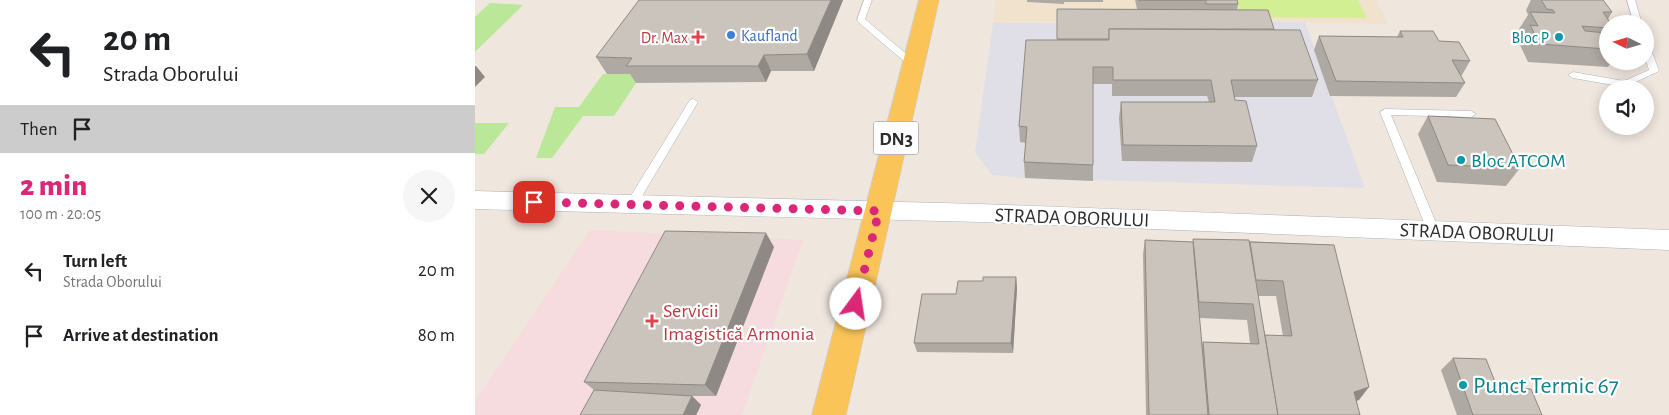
<!DOCTYPE html>
<meta charset="utf-8">
<style>
:root{--surface:#fff;--page:#f6f6f6;--text:#202124;--muted:#757577;--accent:#db2777}
body{margin:0;font-family:"Alegreya Sans",sans-serif;background:var(--page);color:var(--text);height:100vh;display:flex;flex-direction:column;font-size:19px;white-space:nowrap}
*{box-sizing:border-box;margin:0}
p{font-size:16px;color:var(--muted)}
.icon{flex:none;width:28px;height:28px;fill:none;stroke:currentColor;stroke-width:2;stroke-linecap:round;stroke-linejoin:round}
.map{position:relative;flex:1;overflow:hidden}
.side{display:flex;flex-direction:column;background:var(--surface);width:475px}
.side>*{flex:none}
.banner{background:#fff;color:var(--text);overflow:hidden}
.needle{width:32px;rotate:275deg}
.tools{position:absolute;left:1124px;top:15px;display:grid;gap:10px}
.tools a{display:grid;place-items:center;width:55px;height:55px;border-radius:50%;background:var(--surface);box-shadow:0 2px 12px #0003;font-size:25px}
.pin{position:absolute;display:grid;place-items:center;width:42px;height:42px;color:#fff;margin:-21px;border-radius:10px;box-shadow:0 2px 8px #0006}
.me{position:absolute;width:55px;margin:-28px;rotate:14deg;stroke-linejoin:round;filter:drop-shadow(0 0 4px #0008)}
.turn{display:flex;align-items:center;gap:18px;height:105px;padding:0 20px;font-size:22px}
.turn .icon{width:65px;height:65px;stroke-width:2.5}
.turn b{display:block;font-size:35px;line-height:42px}
.then{display:flex;align-items:center;height:48px;padding:0 20px;background:#0003;gap:10px;font-size:19px}
.round{display:grid;place-items:center;flex:none;width:52px;height:52px;border-radius:26px;background:var(--page)}
.summary{display:flex;align-items:center;justify-content:space-between;height:85px;padding:0 20px}
h1{font-size:30px;font-weight:800;line-height:38px;color:var(--accent)}
ul{padding:0;list-style:none}
li{display:flex;align-items:center;gap:15px;height:65px;padding:0 20px}
li div{flex:1}
li b{display:block;font-size:19px}
li em{font-style:normal}
main{display:flex;flex:1;min-height:0}
.map>svg:first-child{display:block}
</style>
<main>
<section class="side">
<div class="banner">
<div class="turn"><svg class="icon" aria-label="left" viewBox="0 0 24 24"><path d="M17 20v-9H6M10 6l-5 5 5 5"/></svg><div><b>20 m</b>Strada Oborului</div></div>
<div class="then">Then<svg class="icon" aria-label="arrive" viewBox="0 0 24 24"><path d="M6 21V4h12l-3 4 3 4H6"/></svg></div>
</div>
<div class="summary"><div><h1>2 min</h1><p>100 m · 20:05</p></div><a class="round"><svg class="icon" aria-label="close" viewBox="0 0 24 24"><path d="M6 6l12 12M18 6L6 18"/></svg></a></div>
<ul>
<li><svg class="icon" aria-label="left" viewBox="0 0 24 24"><path d="M17 20v-9H6M10 6l-5 5 5 5"/></svg><div><b>Turn left</b><p>Strada Oborului</p></div><em>20 m</em></li>
<li><svg class="icon" aria-label="arrive" viewBox="0 0 24 24"><path d="M6 21V4h12l-3 4 3 4H6"/></svg><div><b>Arrive at destination</b></div><em>80 m</em></li>
</ul>
</section>
<div class="map">
<svg width="1194" height="415" viewBox="0 0 1194 415">
<rect width="100%" height="100%" fill="#efe6de"/>
<path fill="#e0dfe7" d="M789 21 830 22 890 188 550 178 517 175 500 152 518 23 789 24Z"/>
<path fill="#f1e2cd" d="M521 0H902L913 24 789 21 518 23Z"/>
<path fill="#f6dbdf" d="M115 230 328 240 267 415H0V401Z"/>
<g fill="#bbe898">
<path d="M15 3 48 5 0 52V17Z"/>
<path d="M128 74H167L139 116H108L77 158H61L80 107H104Z"/>
<path d="M0 123H34L9 154H0Z"/>
</g>
<path fill="#d2f093" d="M761 0H883L892 18 766 17Z"/>
<g fill="none" stroke-linecap="round" stroke-linejoin="round">
<g stroke="#aeb3bd" stroke-width="1">
<g id="lane">
<path d="M389 0H397L390 19 442 63V67H436L383 22 382 20Z"/>
<path d="M1152 0H1160L1167 24H1159Z"/>
<path d="M1170 41 1174 44 1184 71 1150 87 1098 78 1093 75 1098 72 1149 81 1174 70 1170 58Z"/>
<path d="M218 99 223 102 160 208H152L150 205 152 202 215 100Z"/>
<path d="M910 109 996 111 1001 114 996 117 916 115 964 230 962 233H954L952 230 905 112Z"/>
</g>
</g>
<g stroke="#aeb3bd" stroke-width="1">
<path id="street" d="M0 191 505 204 1194 230V250L505 222 0 209Z"/>
</g>
<g stroke="#c8c8c8" stroke-width="1">
<path id="primary" d="M444 0H464L371 415H337Z"/>
</g>
<use href="#lane" fill="#fff" fill-rule="evenodd"/>
<use href="#street" fill="#fff" fill-rule="evenodd"/>
<use href="#primary" fill="#fac458" fill-rule="evenodd"/>
</g>
<g fill="#afa9a3" fill-rule="evenodd">
<path d="M368 0 339 71H296L291 82 161 83 155 74H132L121 57Z"/>
<path d="M552 0H628V2H589V4L552 2Z"/>
<path d="M660 0H762L763 4 762 10 799 29 843 80 837 97H759L760 100 782 146 777 162 647 161 644 118 646 102H734L732 96H637V84H618V181L550 178 549 162 551 143 545 142 544 126 582 40V9H662Z"/>
<path d="M1056 0H1128L1137 12 1133 19 1132 28V61H1137L1133 67 1053 62 1044 43 1048 36 1044 29 1053 15 1051 10Z"/>
<path d="M925 31 964 41 995 61 987 75H985L990 83 981 97 855 96 839 50 844 36 922 37Z"/>
<path d="M953 116 1045 168 1031 186 962 182 943 134Z"/>
<path d="M718 239 859 245 884 400 881 401 885 415H671L668 254 670 240 718 242ZM783 296H801L808 336 790 335ZM724 318 772 320 775 343 728 342 727 345Z"/>
<path d="M299 247 241 396H217L226 405 221 415H105L119 390 109 382Z"/>
<path d="M541 277 542 288 538 353 442 352 439 343 481 294 508 281Z"/>
<path d="M978 358 1022 387 1067 415H982L966 370Z"/>
</g>
<g fill="#8e8984">
<path d="M356 0H368L339 71 332 54Z"/>
<path d="M289 55 296 71 291 82 283 66Z"/>
<path d="M0 66H1L10 77 0 87Z"/>
<path d="M291 233 299 247 241 396 230 385Z"/>
<path d="M541 277 542 288 538 353 536 343Z"/>
<path d="M894 387 884 400 869 405 879 392Z"/>
<path d="M217 396 226 405 221 415H208Z"/>
</g>
<g fill="#cbc4bd" stroke="#8e8984">
<path d="M164 0H356L332 54 289 55 283 66H151L157 58 121 57Z"/>
<path d="M663 0H762L763 4H731V0Z"/>
<path d="M1066 0H1128L1137 12H1128L1136 24H1132V28L1107 26 1110 31 1132 33V49L1065 44 1055 25 1063 26 1055 12 1080 13 1078 10 1072 9Z"/>
<path d="M582 9 793 10 799 29H634V39H582Z"/>
<path d="M634 29 825 30 843 80H756L760 100 771 101 782 146 648 145 646 102H740L736 80H638V67H618V165L549 162 552 127 544 126 551 40H634Z"/>
<path d="M925 31H958L964 41 984 42 995 61 977 60 990 83 861 81 844 36 928 37Z"/>
<path d="M953 116 1020 119 1045 168 973 165Z"/>
<path d="M190 231 291 233 230 385 109 382Z"/>
<path d="M718 239 774 240 803 415H734L728 342 784 344 778 304 724 302Z"/>
<path d="M670 240 718 242 733 415H674Z"/>
<path d="M775 242 859 245 894 387 879 392 885 415H803L790 335 817 336 808 281 781 280Z"/>
<path d="M508 277H541L536 343H439L447 294H481L483 281H508Z"/>
<path d="M978 358 1011 359 1022 387 1056 389 1067 415H998Z"/>
<path d="M119 390 217 396 208 415H105Z"/>
</g>
<g fill="none" stroke-linecap="round" stroke-linejoin="round">
<path stroke="#db2777" stroke-width="9" stroke-dasharray="0 16.2" d="M59 202 404 211 381 304"/>
</g>
<circle fill="#3f7fe0" stroke="#fff" stroke-width="2" cx="256" cy="35" r="5"/>
<g fill="#e0444e" stroke="#fff" stroke-width="2">
<path d="M220.5 29.5h5v5h5v5h-5v5h-5v-5h-5v-5h5z"/>
<path d="M174.5 313.5h5v5h5v5h-5v5h-5v-5h-5v-5h5z"/>
</g>
<g fill="#0f9aa8" stroke="#fff" stroke-width="2">
<circle cx="1084" cy="37" r="5"/>
<circle cx="986" cy="160" r="5"/>
<circle cx="988" cy="385" r="5"/>
</g>
<g text-anchor="middle" stroke-width="4.5" stroke-linejoin="round" paint-order="stroke">
<g font-size="16" fill="#366cbe" stroke="#fff" text-anchor="start">
<text x="266" y="41">Kaufland</text>
</g>
<g font-size="16" fill="#be3a42" stroke="#fff" text-anchor="end">
<text x="213" y="43">Dr. Max</text>
</g>
<g font-size="16" fill="#0d838f" stroke="#fff" text-anchor="end">
<text x="1074" y="43">Bloc P</text>
</g>
<rect fill="#fff" stroke="#6c6c6c" stroke-width="1" x="398.5" y="121.5" width="45" height="33" rx="4"/>
<g font-size="19" font-weight="bold" fill="#2d2d2d">
<text x="421" y="145">DN3</text>
</g>
<g font-size="20" fill="#0d838f" stroke="#fff" text-anchor="start">
<text x="996" y="167">Bloc ATCOM</text>
</g>
<g font-size="20" fill="#2d2d2d" stroke="#fff">
<text transform="translate(597 217) rotate(2)" y="7">STRADA OBORULUI</text>
<text transform="translate(1002 232) rotate(2)" y="7">STRADA OBORULUI</text>
</g>
<g font-size="20" fill="#be3a42" stroke="#fff" text-anchor="start">
<text x="188" y="317">Servicii<tspan x="188" dy="23">Imagistică Armonia</tspan></text>
</g>
<g font-size="24" fill="#0d838f" stroke="#fff" text-anchor="start">
<text x="998" y="393">Punct Termic 67</text>
</g>
</g>
</svg>
<div class="tools">
<a><svg class="needle" viewBox="-14 -14 28 28"><path d="M0-13l5 13h-10z" fill="#e53935"/><path d="M0 13l5-13h-10z" fill="#757577"/></svg></a>
<a><svg class="icon" aria-label="sound" viewBox="0 0 24 24"><path d="M4 9h4l5-4v14l-5-4H4zM17 9q2 3 0 6"/></svg></a>
</div>
<div class="pin" style="left:59px;top:202px;background:#d93025"><svg class="icon" aria-label="arrive" viewBox="0 0 24 24"><path d="M6 21V4h12l-3 4 3 4H6"/></svg></div>
<svg class="me" style="left:381px;top:304px" viewBox="-20 -20 40 40"><circle r="19" fill="#fff"/><path d="M0-13L10 11 0 6-10 11z" fill="#db2777"/></svg>
</div>
</main>
